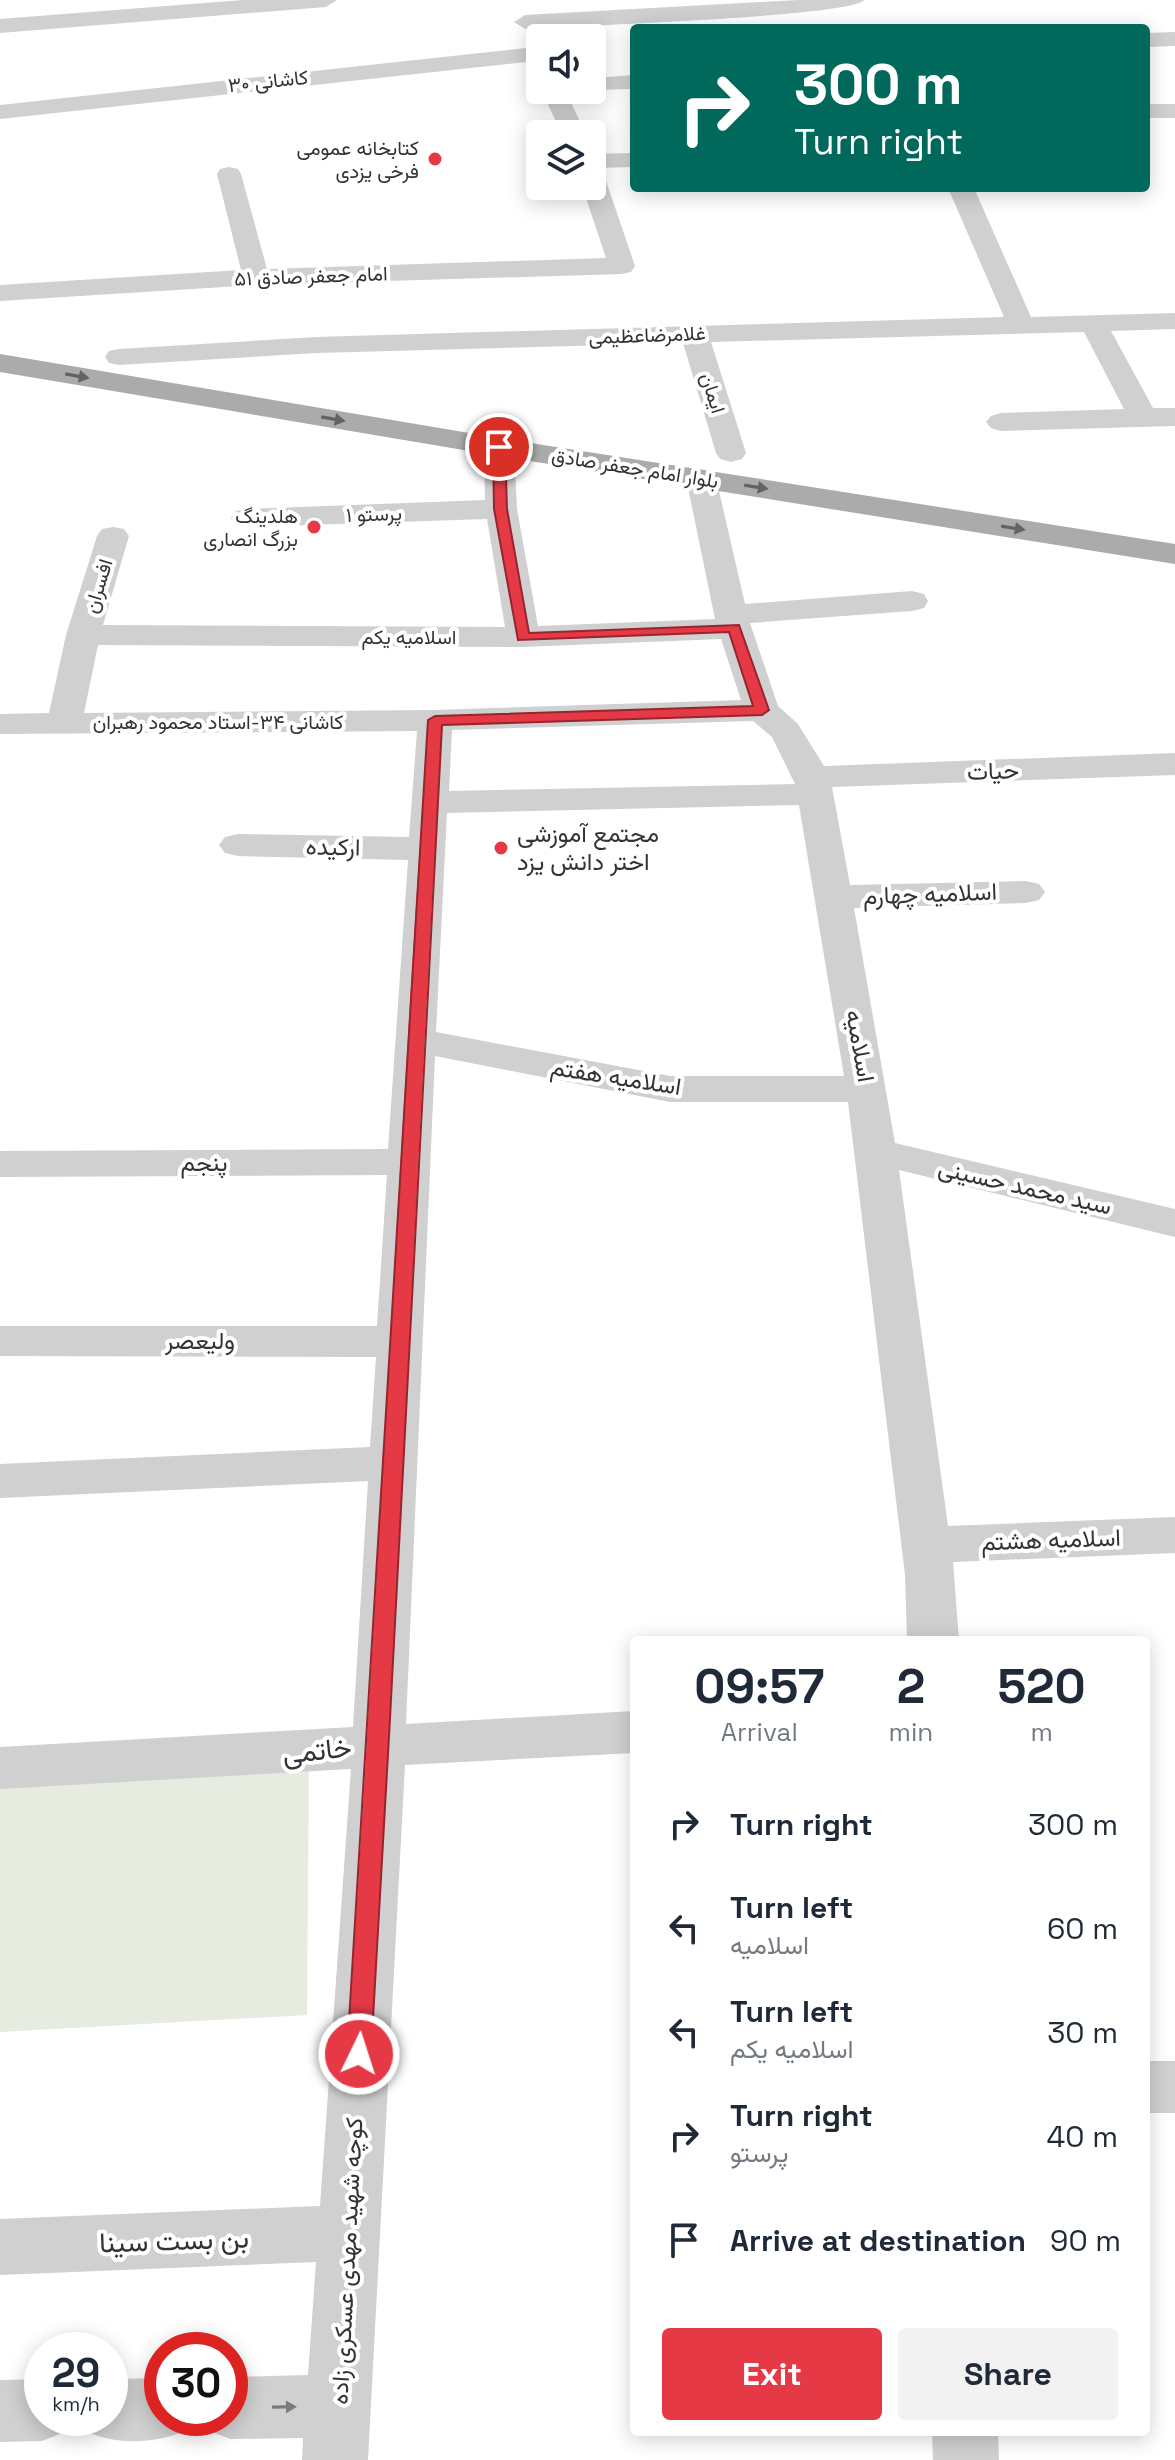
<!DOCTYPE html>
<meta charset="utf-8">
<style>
:root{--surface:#fff;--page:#f2f2f3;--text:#1f2937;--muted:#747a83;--accent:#e63946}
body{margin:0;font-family:"Space Grotesk",Vazirmatn,sans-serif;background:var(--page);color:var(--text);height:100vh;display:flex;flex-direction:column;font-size:30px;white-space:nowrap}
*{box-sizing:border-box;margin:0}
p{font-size:26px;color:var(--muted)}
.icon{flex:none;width:44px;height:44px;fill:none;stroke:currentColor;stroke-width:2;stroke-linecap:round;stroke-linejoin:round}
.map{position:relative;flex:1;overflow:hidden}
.sheet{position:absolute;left:630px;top:1636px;width:520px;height:800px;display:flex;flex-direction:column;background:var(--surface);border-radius:8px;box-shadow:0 4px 20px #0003}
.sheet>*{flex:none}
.banner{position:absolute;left:630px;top:24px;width:520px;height:168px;border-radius:8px;box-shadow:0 4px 20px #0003;background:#00695c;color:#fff;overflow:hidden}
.buttons{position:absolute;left:526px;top:24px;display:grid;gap:16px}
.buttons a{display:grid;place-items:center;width:80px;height:80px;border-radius:8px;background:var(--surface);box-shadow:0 4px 20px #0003;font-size:40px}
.speed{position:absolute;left:24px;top:2332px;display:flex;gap:16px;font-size:40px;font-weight:700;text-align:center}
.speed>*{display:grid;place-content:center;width:104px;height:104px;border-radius:50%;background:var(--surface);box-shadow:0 4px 20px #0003;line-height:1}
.speed small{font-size:20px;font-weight:400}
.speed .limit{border:12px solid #d22;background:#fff;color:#111}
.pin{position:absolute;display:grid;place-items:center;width:68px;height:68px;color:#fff;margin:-34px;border:4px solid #fff;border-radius:50%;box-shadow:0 2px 8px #0007}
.me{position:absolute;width:88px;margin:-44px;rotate:4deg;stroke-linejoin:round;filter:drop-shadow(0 0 6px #0008)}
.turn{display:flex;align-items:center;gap:28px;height:168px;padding:0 32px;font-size:36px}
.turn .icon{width:104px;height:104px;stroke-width:2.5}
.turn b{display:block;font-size:56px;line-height:68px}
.eta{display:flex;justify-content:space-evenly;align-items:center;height:136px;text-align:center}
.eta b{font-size:48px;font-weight:600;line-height:56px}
.action{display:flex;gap:16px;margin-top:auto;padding:16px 32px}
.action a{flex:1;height:92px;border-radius:8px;background:var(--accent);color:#fff;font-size:32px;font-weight:600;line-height:92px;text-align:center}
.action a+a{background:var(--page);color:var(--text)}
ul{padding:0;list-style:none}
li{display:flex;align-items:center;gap:24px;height:104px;padding:0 32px}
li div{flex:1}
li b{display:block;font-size:30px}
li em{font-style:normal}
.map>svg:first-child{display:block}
</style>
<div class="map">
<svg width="1175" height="2460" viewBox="0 0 1175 2460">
<rect width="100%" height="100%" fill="#fff"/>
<path fill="#e6ecdf" d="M309 1753 307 2015 0 2032V1768Z"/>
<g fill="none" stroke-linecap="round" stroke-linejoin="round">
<g fill="#d0d0d0" fill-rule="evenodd">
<path d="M243 0H337L326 7 0 33V19Z"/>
<path d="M798 0H864C851 17 567 26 525 29L514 22 525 15Z"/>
<path d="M1175 32V46L1146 47V33Z"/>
<path d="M535 47 540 48V60L535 61 0 119V105Z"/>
<path d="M634 75V89L584 90H592V78Z"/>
<path d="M541 90H565L586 134H562Z"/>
<rect x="1146" y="104" width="29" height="14"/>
<path d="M634 153V167L592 168V154Z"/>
<path d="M229 167 238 169 241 174 267 269 606 258 582 186H592V170L601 173 605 178 635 266 631 272 622 274 256 285 0 301V285L241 270 217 174 220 169Z"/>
<path d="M948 188H974L1031 317 1175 313V329L1111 331 1153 408H1175V426L1001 431 991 428 986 422 991 416 1001 413 1124 409 1084 332 711 342 746 453 742 459 731 462 720 459 716 453 683 343 316 353 119 365 109 363 105 357 109 351 119 349 316 337 1004 317Z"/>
<path d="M499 438 510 441 514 447 517 509 538 626 715 619 686 478 690 472 701 469 712 472 716 478 745 604 912 591 924 594 928 601 924 608 912 611 750 623 778 706 798 724 824 766 1175 753V775L832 787 850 885 1026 881 1039 884 1045 892 1039 900 1026 903 854 908 895 1143 1175 1209V1237L899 1170 948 1526 1175 1517V1553L953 1562 959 1640H907L905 1575 848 1102H670L435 1056 406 1724 634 1711V1753L405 1765 368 2460H302L303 2438 230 2439 207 2430 202 2418H230V2377L308 2375 316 2262 0 2275V2219L320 2206 351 1769 0 1789V1747L353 1727 368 1481 0 1498V1464L370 1447 376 1357 0 1356V1326H377L387 1175 0 1177V1151L388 1149 408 860 238 856 225 853 219 845 225 837 238 834 409 837 417 731 0 734V714L49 713 66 635 97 536 102 529 113 527 124 529 129 536 103 625 505 627 487 519 247 527 236 525 231 518 236 511 247 509 485 500 484 447 488 441ZM721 639 741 700 435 710 84 713 98 645 523 647ZM753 721 772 737 795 784 449 791 452 730ZM799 805 844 1076H670L436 1032 447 813Z"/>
<rect x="1146" y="2061" width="29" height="52"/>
<path d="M162 2378V2418H191L185 2431C153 2444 119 2445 87 2432L81 2418H110V2379Z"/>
<path d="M42 2379V2418H71L65 2432 42 2441 0 2442V2380Z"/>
<path d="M932 2432H998L999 2460H933Z"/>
</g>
<path fill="#ababab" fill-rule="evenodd" d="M0 354 499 438 1175 544V564L499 456 0 372Z"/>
</g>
<defs><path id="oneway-solid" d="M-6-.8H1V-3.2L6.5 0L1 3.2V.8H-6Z" transform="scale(2)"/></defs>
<g fill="#636363">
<use href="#oneway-solid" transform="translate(77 376) rotate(10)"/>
<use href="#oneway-solid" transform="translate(333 419) rotate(10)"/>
<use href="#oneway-solid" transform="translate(756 487) rotate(9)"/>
<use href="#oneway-solid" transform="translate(1013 528) rotate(9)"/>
</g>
<use fill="#7a7a7a" href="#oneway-solid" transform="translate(284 2407) rotate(-1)"/>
<path fill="#e63946" stroke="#96252e" stroke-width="2" d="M499 444 505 447 507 509 529 633 739 625 769 710 762 715 442 725C416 1167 398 1611 371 2054L368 2061 359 2064 350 2061 347 2054C377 1609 398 1165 428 720L435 716 753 706 729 632 518 640 494 509 493 447Z"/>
<g fill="#e63946" stroke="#fff" stroke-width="3">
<circle cx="435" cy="159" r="8"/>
<circle cx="314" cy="527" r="8"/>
<circle cx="501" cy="848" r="8"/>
</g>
<g text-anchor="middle" stroke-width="8" stroke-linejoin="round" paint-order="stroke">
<g font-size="20" fill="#333" stroke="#fff">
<text transform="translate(268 81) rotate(-6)" y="7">کاشانی ۳۰</text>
<text transform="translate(311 276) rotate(-2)" y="7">امام جعفر صادق ۵۱</text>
<text transform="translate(647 335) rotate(-2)" y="7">غلامرضاعظیمی</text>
<text transform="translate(713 393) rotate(73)" y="7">ایمان</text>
<text transform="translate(635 468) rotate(9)" y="7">بلوار امام جعفر صادق</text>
<text transform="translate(374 514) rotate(-2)" y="7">پرستو ۱</text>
<text transform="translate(98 586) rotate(-73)" y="7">افسران</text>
<text x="409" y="644">اسلامیه یکم</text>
<text x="218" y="729">کاشانی ۳۴-استاد محمود رهبران</text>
</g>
<g font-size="20" fill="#333" stroke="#fff" text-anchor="end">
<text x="419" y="155">کتابخانه عمومی<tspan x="419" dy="23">فرخی یزدی</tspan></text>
<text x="298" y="523">هلدینگ<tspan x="298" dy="23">بزرگ انصاری</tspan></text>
</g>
<g font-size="24" fill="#333" stroke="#fff">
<text transform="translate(993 771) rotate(-2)" y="8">حیات</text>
<text transform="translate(333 847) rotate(1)" y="8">ارکیده</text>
<text transform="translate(930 894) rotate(-2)" y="8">اسلامیه چهارم</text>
<text transform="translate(860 1046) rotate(80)" y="8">اسلامیه</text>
<text transform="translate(616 1077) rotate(9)" y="8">اسلامیه هفتم</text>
<text x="204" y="1171">پنجم</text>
<text transform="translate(1025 1187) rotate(13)" y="8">سید محمد حسینی</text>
<text x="200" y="1349">ولیعصر</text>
<text transform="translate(1051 1540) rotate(-2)" y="8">اسلامیه هشتم</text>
<text transform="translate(347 2261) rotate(-87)" y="8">کوچه شهید مهدی عسکری زاده</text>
</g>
<g font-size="24" fill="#333" stroke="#fff" text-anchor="start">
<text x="517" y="842">مجتمع آموزشی<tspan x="517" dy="28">اختر دانش یزد</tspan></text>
</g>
<g font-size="28" fill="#333" stroke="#fff">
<text transform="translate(317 1750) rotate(-6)" y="10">خاتمی</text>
<text transform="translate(174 2240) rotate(-2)" y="10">بن بست سینا</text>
</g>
</g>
</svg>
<div class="buttons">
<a><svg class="icon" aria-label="sound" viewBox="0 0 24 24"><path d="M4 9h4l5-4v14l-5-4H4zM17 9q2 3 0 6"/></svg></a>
<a><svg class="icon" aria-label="layers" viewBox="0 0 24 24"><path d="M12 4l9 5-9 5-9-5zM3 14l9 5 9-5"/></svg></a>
</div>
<div class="speed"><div>29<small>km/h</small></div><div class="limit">30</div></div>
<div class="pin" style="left:499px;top:447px;background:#d93025"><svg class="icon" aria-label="arrive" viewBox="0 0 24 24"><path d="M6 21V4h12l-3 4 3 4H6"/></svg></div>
<svg class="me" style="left:359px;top:2054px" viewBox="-20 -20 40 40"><circle r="17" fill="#e63946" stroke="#fff" stroke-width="3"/><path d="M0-11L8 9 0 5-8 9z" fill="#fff"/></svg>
<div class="banner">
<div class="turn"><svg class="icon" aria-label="right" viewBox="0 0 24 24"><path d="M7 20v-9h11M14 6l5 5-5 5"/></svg><div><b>300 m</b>Turn right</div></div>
</div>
<section class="sheet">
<div class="eta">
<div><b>09:57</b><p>Arrival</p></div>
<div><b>2</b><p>min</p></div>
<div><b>520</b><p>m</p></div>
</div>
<ul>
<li><svg class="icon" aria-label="right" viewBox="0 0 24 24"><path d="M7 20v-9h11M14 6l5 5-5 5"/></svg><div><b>Turn right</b></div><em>300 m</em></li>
<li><svg class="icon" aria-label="left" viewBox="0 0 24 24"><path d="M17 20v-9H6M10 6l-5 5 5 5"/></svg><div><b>Turn left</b><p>اسلامیه</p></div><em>60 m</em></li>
<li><svg class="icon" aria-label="left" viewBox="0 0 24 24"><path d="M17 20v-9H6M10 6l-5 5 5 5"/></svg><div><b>Turn left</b><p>اسلامیه یکم</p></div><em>30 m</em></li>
<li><svg class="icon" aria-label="right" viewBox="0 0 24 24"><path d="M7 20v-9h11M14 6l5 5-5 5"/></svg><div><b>Turn right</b><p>پرستو</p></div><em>40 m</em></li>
<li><svg class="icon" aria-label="arrive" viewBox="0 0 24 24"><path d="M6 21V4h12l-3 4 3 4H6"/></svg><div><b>Arrive at destination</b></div><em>90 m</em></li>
</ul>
<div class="action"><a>Exit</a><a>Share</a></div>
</section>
</div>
